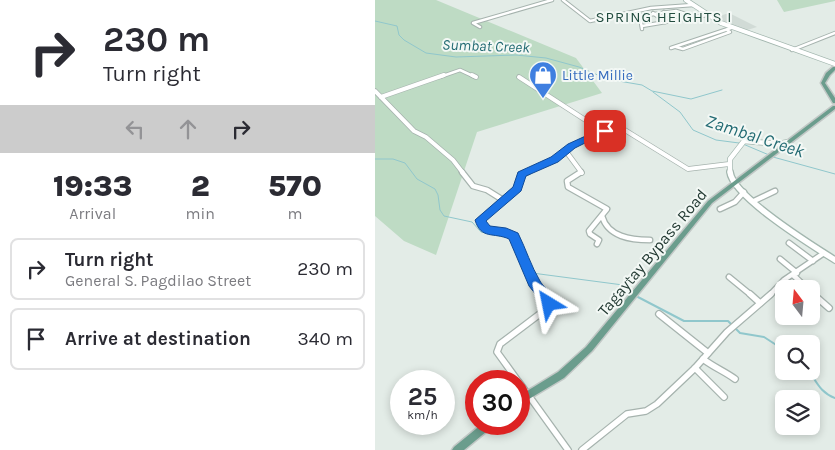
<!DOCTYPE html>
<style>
:root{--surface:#fff;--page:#f2f2f3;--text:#2b2b33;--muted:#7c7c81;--line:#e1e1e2}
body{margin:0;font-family:Karla,sans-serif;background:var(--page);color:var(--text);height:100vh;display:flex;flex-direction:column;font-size:19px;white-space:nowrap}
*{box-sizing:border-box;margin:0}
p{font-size:16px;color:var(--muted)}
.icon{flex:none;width:28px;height:28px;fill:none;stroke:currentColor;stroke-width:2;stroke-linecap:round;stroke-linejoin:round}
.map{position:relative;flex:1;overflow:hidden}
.details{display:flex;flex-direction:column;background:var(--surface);width:375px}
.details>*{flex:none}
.hud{background:#fff;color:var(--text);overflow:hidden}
.needle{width:32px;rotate:344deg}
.fabs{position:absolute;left:400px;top:280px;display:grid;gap:10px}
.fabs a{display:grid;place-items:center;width:45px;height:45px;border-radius:8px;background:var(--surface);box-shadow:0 2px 8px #0003;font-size:25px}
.speed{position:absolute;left:15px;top:370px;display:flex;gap:10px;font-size:25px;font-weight:700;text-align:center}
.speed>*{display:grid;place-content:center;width:65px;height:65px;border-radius:50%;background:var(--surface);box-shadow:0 2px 8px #0003;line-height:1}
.speed small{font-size:12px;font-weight:400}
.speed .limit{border:8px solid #d22;background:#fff;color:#111}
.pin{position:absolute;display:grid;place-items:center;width:42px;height:42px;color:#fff;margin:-21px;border-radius:10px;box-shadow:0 2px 8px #0006}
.me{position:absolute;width:55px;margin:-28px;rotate:325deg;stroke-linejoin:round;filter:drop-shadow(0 0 4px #0008)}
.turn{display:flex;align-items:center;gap:18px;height:105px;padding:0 20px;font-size:22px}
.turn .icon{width:65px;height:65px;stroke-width:2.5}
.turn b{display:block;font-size:35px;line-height:42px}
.lanes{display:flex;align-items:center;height:48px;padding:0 20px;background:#0003;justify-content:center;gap:25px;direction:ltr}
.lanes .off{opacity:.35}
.eta{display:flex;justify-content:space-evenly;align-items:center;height:85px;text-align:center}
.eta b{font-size:30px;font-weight:800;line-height:35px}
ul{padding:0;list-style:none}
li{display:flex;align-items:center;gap:15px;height:62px;margin:0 10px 8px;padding:0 10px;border:2px solid var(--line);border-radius:8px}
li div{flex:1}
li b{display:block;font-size:19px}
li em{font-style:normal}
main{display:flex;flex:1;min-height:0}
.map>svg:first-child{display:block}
</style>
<main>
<section class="details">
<div class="hud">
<div class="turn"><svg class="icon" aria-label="right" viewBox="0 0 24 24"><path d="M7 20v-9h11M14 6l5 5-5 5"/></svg><div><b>230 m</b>Turn right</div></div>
<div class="lanes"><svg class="icon off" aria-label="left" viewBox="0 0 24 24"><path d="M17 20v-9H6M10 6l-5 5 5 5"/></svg><svg class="icon off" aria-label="ahead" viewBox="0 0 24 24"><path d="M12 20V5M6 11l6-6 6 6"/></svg><svg class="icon" aria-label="right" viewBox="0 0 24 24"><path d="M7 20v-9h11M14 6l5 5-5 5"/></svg></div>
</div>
<div class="eta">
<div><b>19:33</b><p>Arrival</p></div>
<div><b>2</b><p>min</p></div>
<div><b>570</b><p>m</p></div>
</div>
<ul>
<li><svg class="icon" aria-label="right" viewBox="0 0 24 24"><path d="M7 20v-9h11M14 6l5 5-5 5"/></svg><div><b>Turn right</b><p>General S. Pagdilao Street</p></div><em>230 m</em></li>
<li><svg class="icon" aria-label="arrive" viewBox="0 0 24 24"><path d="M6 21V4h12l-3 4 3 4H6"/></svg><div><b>Arrive at destination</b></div><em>340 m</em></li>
</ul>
</section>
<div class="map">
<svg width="460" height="450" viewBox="0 0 460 450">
<rect width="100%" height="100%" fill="#e3ece7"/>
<path fill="#d1dbd6" d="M354 13 382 27 369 31 338 18Z"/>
<g fill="#bedbc4">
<path d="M0 0H61L201 58 227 93 102 132 61 255 29 241 0 216Z"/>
<path d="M402 0H460V1L409 12Z"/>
</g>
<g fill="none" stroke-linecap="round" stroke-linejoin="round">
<g stroke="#90c7cc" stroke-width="1">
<path d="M0 21 22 26 24 35 29 40 51 53 81 57 141 55 171 58 204 67 232 79 267 85 277 91 316 99 347 90"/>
<path d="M278 92 305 112 318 130 341 140 364 143"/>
<path d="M368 144 394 155"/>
<path d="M398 157 460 174"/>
<path d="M0 159H18L30 163 42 179 60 189 63 195 65 210 69 216 97 222 106 232 134 238 141 250 149 272 153 273"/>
<path d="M157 273 248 285 250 291 255 293"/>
</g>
<g stroke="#90c7cc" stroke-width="2">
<path d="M261 296 309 321H353L356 324"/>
<path d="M361 329 365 333 389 337 409 350"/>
<path d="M436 365 439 371 438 377C444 387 449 394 460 398"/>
</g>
<g stroke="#a6b3ae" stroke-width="4.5">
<g id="street-far3">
<path d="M188 0 215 21 276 8 318 5"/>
<path d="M289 12 300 20"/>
<path d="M257 13 265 16 267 29"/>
<path d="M278 13 290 22"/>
<path d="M265 16 301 11 320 17"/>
<path d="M267 26 332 15"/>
<path d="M105 27 98 23 177 0"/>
<path d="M301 47 308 49 355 32 352 30"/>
<path d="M296 48 356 28"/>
<path d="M417 50 460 33"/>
<path d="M65 77 85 70 100 77"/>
</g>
</g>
<g stroke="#a6b3ae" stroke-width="5.5">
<g id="street-far2">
<path d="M97 75 101 77"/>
<path d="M144 77 212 121 224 133"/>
<path d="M0 91 39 131 51 137 78 160 88 173"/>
<path d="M6 97 69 75"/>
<path d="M190 150 207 173"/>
<path d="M150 173 180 160 197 146 213 138 245 127 313 169 354 164"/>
</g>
</g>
<g stroke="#a6b3ae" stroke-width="7">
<g id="street-far1">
<path d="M87 172 98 186 112 190 128 200"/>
<path d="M153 172 146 175 142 188 105 220C111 234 127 230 139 236L160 286 169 295"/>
<path d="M206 172 192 181 193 187 232 209 214 231 215 234 224 240 222 244"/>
<path d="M379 201 400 191"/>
<path d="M345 209 360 202 369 192"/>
<path d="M227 216C233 237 256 240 275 240"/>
<path d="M414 243 438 261"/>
<path d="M405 259 422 273"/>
<path d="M418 275 433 289"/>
<path d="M354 277 376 295"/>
<path d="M436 292 440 295"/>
<path d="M395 295 409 280 449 253"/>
</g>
</g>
<g stroke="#a6b3ae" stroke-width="8">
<g id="street">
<path d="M375 294 385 303"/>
<path d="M438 294 454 308"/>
<path d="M284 314 333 353"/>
<path d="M328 359C340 368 349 371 360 379"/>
<path d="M320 368 349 397"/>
<path d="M143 381 122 352 125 344 170 310 174 301 168 294"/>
<path d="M144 382 193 450"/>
<path d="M207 450 252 414 271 411 282 404 320 368 352 332 396 294"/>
</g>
</g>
<g stroke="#a2b6ae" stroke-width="5.5">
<path id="secondary-far2" d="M311 0 346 23 460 64"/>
</g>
<g stroke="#a2b6ae" stroke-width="6">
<path id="secondary-far1" d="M355 173V159L369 141 403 144 413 142"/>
</g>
<g stroke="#a2b6ae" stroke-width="8">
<path id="secondary" d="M355 172C358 197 438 246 460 260"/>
</g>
<g stroke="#c2c8c6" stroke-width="3">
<g id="primary">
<path d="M458 67H460V70L455 75 450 83 460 98V103H458L446 83 451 73Z"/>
<path d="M458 106H460V109L337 203 217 351 189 378 144 405V396L183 372 211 347 333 201Z"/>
<path d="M107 424H118L117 427 89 450H77L79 447Z"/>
</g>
</g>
<use href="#street-far3" stroke="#fff" stroke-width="2.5"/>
<use href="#street-far2" stroke="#fff" stroke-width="4"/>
<use href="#street-far1" stroke="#fff" stroke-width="4.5"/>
<use href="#street" stroke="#fff" stroke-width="5.5"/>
<use href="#secondary-far2" stroke="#fff" stroke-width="4"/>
<use href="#secondary-far1" stroke="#fff" stroke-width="4.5"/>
<use href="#secondary" stroke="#fff" stroke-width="5.5"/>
<use href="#primary" fill="#6b9d8d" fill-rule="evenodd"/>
</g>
<path fill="#1a73e8" stroke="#114b97" d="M226 129H230L234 131 200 148 183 162 151 176 146 191 111 221 115 226 131 228 143 233C151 249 156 266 165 281 170 290 184 296 178 308L174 310 169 308 166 301 154 286 134 239C119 232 106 240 100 220L138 187 143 172 176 157 193 144Z"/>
<defs>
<g id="shop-pin" transform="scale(1.4375)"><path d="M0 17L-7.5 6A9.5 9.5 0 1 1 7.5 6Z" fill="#3f7fe0" stroke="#f3f8f5"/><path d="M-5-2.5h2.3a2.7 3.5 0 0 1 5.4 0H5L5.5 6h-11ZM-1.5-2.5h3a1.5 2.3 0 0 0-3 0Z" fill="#fff"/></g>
</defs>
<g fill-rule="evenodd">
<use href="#shop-pin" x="168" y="75"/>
</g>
<g text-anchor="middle" stroke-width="4" stroke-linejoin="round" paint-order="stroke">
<g font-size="14" fill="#366cbe" stroke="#f3f8f5" text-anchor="start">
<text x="187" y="80">Little Millie</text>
</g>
<g font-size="15" letter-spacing="1" fill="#224c3f" stroke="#f3f8f5">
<text x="289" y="22">SPRING HEIGHTS I</text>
</g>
<g font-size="15" font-style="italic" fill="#236b73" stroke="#f3f8f5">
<text transform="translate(111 46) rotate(2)" y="5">Sumbat Creek</text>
</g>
<g font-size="16" fill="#243b34" stroke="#f3f8f5">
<text transform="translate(277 252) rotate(-50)" y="6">Tagaytay Bypass Road</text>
</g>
<g font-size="18" font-style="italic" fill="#236b73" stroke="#f3f8f5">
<text transform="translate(380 136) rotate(18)" y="6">Zambal Creek</text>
</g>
</g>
</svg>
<div class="fabs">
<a><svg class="needle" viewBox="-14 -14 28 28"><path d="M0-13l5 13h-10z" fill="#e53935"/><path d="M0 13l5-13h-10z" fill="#7c7c81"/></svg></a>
<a><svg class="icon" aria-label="search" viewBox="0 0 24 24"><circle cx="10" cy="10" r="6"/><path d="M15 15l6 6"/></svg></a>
<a><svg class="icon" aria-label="layers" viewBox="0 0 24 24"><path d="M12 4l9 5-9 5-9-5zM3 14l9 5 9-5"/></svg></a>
</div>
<div class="speed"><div>25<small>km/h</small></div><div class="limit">30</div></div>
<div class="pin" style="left:230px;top:131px;background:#d93025"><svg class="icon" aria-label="arrive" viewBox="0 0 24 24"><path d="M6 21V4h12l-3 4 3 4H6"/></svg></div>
<svg class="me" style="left:174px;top:304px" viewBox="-20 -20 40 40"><path d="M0-17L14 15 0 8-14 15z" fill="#1a73e8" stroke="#fff" stroke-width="4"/></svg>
</div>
</main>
